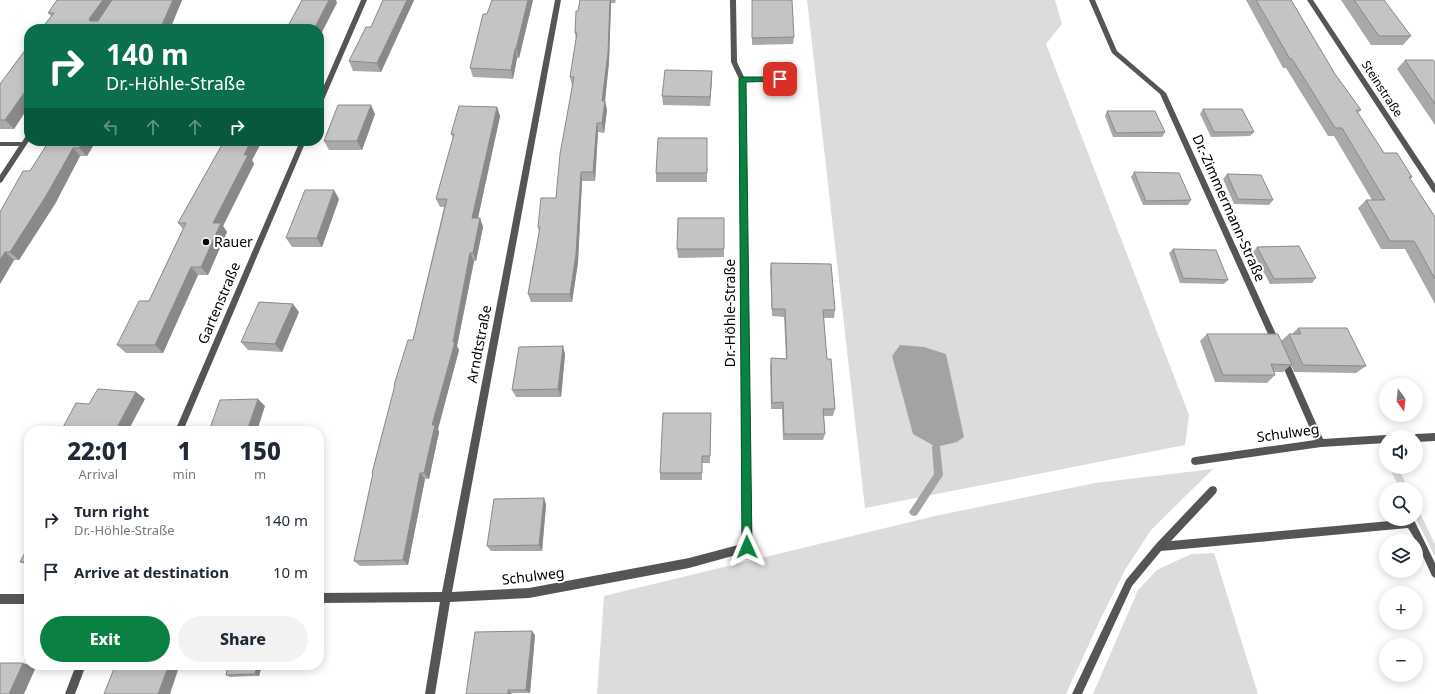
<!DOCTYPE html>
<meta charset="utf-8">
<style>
:root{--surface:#fff;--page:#f2f2f3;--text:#1f2937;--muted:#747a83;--accent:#0b8043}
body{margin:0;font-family:"Noto Sans",sans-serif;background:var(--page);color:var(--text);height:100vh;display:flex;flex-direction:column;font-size:15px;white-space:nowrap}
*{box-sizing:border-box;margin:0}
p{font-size:13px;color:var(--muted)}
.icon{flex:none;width:22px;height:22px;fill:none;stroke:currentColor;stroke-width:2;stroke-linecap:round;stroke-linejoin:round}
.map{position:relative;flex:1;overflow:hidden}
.panel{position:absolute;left:24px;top:426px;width:300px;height:244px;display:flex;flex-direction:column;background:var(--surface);border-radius:16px;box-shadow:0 2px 10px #0003}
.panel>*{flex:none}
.hud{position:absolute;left:24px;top:24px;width:300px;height:122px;border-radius:16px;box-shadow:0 2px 10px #0003;background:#0b6e4f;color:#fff;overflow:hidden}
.needle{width:26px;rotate:165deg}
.buttons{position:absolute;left:1379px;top:378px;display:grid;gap:8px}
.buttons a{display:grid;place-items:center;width:44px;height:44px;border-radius:50%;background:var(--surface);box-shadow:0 2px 10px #0003;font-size:20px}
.pin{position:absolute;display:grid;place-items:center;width:34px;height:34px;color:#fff;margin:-17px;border-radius:8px;box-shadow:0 2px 6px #0006}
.me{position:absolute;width:44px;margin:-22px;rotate:359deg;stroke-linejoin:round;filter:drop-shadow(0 0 3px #0008)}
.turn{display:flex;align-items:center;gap:14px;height:84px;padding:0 16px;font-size:18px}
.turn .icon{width:52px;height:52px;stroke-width:2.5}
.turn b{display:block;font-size:28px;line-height:34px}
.lanes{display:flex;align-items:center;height:38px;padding:0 16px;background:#0003;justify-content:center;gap:20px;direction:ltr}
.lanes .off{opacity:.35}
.eta{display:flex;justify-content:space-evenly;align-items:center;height:68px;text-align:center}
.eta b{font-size:24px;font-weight:800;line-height:28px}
.button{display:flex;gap:8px;margin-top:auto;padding:8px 16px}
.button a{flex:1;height:46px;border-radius:24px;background:var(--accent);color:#fff;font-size:16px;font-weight:800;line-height:46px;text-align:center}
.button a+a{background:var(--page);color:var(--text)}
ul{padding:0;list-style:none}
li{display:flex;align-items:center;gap:12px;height:52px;padding:0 16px}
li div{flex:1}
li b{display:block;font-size:15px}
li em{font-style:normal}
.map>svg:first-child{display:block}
</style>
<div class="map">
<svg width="1435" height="694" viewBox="0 0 1435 694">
<rect width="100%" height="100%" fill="#fff"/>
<g fill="#dcdcdc">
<path d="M807 0H1055L1062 24 1046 44 1189 415 1185 445 865 508Z"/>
<path d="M1389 467H1398L1408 489H1400Z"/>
<path d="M1213 469 1151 530 1125 570 1100 620 1066 694H597L604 596 935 516 1095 483Z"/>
<path d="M1416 505 1435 544V556L1416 519Z"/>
<path d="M1214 553 1258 694H1093L1138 590 1157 570 1191 554Z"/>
</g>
<path fill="#a3a3a3" d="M900 345 924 347 946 354 964 437 957 442 936 447 913 434 892 356Z"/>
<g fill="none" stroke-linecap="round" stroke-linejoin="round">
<path fill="#a3a3a3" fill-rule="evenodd" d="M936 443 939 444 940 447 943 475 917 515 914 516 911 515 909 512 911 509 934 474 932 447 933 444Z"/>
<path fill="#555" fill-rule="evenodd" d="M1213 486 1216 487 1217 490 1216 493 1171 541 1412 519 1414 520 1435 563V578L1432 576 1416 541 1408 528 1161 551 1132 586 1082 694H1072L1126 580 1156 544 1210 487Z"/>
<g fill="#555" fill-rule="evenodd">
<path d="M361 0H367L322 104 319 106V97Z"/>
<path d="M555 0H561L452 592 529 588 689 558 742 544 739 79 731 62 730 0H736L737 62 744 77H779L782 79 779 81H745L752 547 750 550 747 552 689 568 529 598 450 602 435 694H425L440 602 319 603V593L442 592Z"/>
<path d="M1089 0H1095L1117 51 1166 93 1280 343 1279 345H1273L1272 343 1160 94 1112 53Z"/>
<path d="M1307 0H1313L1435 184V193L1433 192Z"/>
<path d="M27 134H29V141L2 182 0 183V175L19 146H0V142H22Z"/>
<path d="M300 141H306L183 431H175Z"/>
<path d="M1284 357 1287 358 1288 360 1323 439 1386 435 1389 437H1386V443L1321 447 1195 465 1192 464 1191 461 1192 458 1195 457 1315 440 1280 360 1281 358Z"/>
<path d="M1435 433V441L1416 442V437H1412L1416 434Z"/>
<rect x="0" y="594" width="29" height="10"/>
<path d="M76 665H86L75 694H65Z"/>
</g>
</g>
<g fill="#a9a9a9">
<path d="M57 0H182L170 29H41L51 16 48 13Z"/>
<path d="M383 0H414L381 72 353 71 349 61 371 27Z"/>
<path d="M492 0H533L519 58H517L513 79 473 77 470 68Z"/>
<path d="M580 0H616L615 3H611L609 62 605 101 607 110 604 133 598 132 595 181H582L578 262 572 302H531L528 294 539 232 538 227 556 198 572 86 570 77 576 40 575 33Z"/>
<path d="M752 0 794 37 793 44 752 45Z"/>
<path d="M1246 0H1291L1335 74 1361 110 1358 113 1384 153 1412 177 1410 179 1435 217V304L1405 249H1381L1358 208 1366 200H1372L1334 136H1328L1286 68H1283Z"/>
<path d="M1341 0H1384L1411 36 1403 45H1371Z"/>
<path d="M29 45V106L14 129H0V84Z"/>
<path d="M1405 60 1435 62V125L1397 69Z"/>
<path d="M712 71 710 106 663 105 662 96Z"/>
<path d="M497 107 500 116 478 218H480L483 227 476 261H474L457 346 459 350 438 429 439 432 429 479H425L408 565 360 566 354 561 373 474 372 473 395 386 394 385 413 340 444 207H440L436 199 453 138 451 134Z"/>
<path d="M1203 109 1254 132 1250 136 1211 137 1200 114Z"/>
<path d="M1107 111 1165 132 1162 137H1113L1105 116Z"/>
<path d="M375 114 362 150H329L324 141Z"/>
<path d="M707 138V182H656V173Z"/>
<path d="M49 141H96L87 156H80L55 204 19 260H14L0 284V212L30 171Z"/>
<path d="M224 141H262L252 160 254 164 223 226 227 232 208 275H198L163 353H126L117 345 149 301 183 229 178 223Z"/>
<path d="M1134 172 1191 200 1188 205H1143L1131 177Z"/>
<path d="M1227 174 1273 200 1269 205 1234 204 1223 179Z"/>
<path d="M339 199 322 247H292L286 238Z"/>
<path d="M724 218V257L678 258 677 249Z"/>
<path d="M1257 247 1316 278 1312 283 1270 284 1253 252Z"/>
<path d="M1173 249 1228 280 1224 284 1180 283 1169 253Z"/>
<path d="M771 263 835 310 834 318H823L827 359 835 409 833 416H824L825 434 823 440H783L782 409H771L770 366 771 358 786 359 784 317 772 316 770 271Z"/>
<path d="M299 312 282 352 248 350 241 342Z"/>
<path d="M1298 328 1366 366 1356 373 1294 372 1291 365 1283 372H1274L1275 375 1267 383 1215 382 1200 341 1207 334 1281 341 1289 334H1292Z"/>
<path d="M565 354 561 397H516L512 390Z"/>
<path d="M711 413 710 463H702V480H660V473Z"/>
<path d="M544 498 546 505 542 551H491L487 546Z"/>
<path d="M20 562H29V566Z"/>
<path d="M535 635 530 693 466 694Z"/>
<path d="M262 665 259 676 230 677 226 675Z"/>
</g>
<g fill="#898989">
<path d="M103 0H116L96 28 90 21 89 19Z"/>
<path d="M173 0H182L170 29H160Z"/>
<path d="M329 0H336L337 3 319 38V29H314Z"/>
<path d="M407 0H414L381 72 377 63Z"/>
<path d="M528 0H533L519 58 516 49Z"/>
<path d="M610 0H611V3L609 62 604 110 602 101Z"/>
<path d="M515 49 517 58 513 79 511 70Z"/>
<path d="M712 71V80L710 106V97Z"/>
<path d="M29 86V106L14 129 5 120Z"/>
<path d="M605 101 607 110 604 133 602 123Z"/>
<path d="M371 105 375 114 362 150 357 141Z"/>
<path d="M497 107 500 116 476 227 472 218Z"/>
<path d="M597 123 598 132 595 181 593 172Z"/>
<path d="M84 141H96L87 156 79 148Z"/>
<path d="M251 141H262L252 160 254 164 223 226 227 232 208 275 201 267 213 223 244 155Z"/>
<path d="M73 148 80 156 55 204 19 260 10 252Z"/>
<path d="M581 172 582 181 578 262 572 302 570 294Z"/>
<path d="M334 190 339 199 322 247 317 238Z"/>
<path d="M480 218 483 227 476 261 473 253Z"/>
<path d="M5 252 14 260 0 284V260Z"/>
<path d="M470 253 474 261 457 346 459 350 438 429 439 432 429 479 424 473 432 425 453 342Z"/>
<path d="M191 267 198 275 163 353 155 345Z"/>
<path d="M293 304 299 312 282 352 275 344Z"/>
<path d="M563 346 565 354 561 397 558 389Z"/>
<path d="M136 392 145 399 128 431H115Z"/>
<path d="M258 399 265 406 257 431H247Z"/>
<path d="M420 473 425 479 408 565 403 560Z"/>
<path d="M544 498 546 505 542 551 539 545Z"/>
<path d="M532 631 535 635 530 693 526 690Z"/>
<path d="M23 663 36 667 24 694H9Z"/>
<path d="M257 665H262L259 676 255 674Z"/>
<path d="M168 667 178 670 170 694H158Z"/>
<path d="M508 690 512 694H508Z"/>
</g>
<g fill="#c4c4c4" stroke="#898989">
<path d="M57 0H103L89 19 90 21H98L112 0H173L160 29H41L54 13H48Z"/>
<path d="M302 0H329L314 29H288L290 26H288Z"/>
<path d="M383 0H407L377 63 349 61 366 27H371Z"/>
<path d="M492 0H528L516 49H515L511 70 470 68 483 14H487Z"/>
<path d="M580 0H610L608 53 602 101H605L602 123H597L593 172H581L576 254 570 294H528L540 227H538L541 198H556L560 154 574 77H570L577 33H575L576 11H578Z"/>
<path d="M752 0H792L794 37 752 38Z"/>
<path d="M1256 0H1291L1335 74 1361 110H1356L1384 153H1397L1412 177H1409L1435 217V279L1414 241H1390L1366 200H1385L1342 128H1335L1292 59H1290Z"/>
<path d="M1354 0H1384L1411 36H1379Z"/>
<path d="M29 45V86L5 120H0V84Z"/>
<path d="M1405 60H1433L1435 62V104Z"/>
<path d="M665 70 712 71 710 97 662 96Z"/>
<path d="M338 105H371L357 141H324Z"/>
<path d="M459 106 497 107 472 218H480L473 253H470L453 342H455L432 425H435L424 473H420L403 560 354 561 373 473H372L395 385H394L408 340H413L447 199H436L454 134H451Z"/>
<path d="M1203 109H1242L1254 132H1214Z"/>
<path d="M1107 111H1155L1165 132 1116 133Z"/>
<path d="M658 138H707V173H656Z"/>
<path d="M49 141H84L79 148H73L46 196 10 252H5L0 260V212L23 171H30Z"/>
<path d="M224 141H251L244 155H248L213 223H221L201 267H191L155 345H117L139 301H149L186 223H178Z"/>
<path d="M1134 172 1179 173 1191 200 1146 201Z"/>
<path d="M1227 174 1261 175 1273 200 1238 199Z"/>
<path d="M305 190H334L317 238H286Z"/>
<path d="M678 218H724V249H677Z"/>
<path d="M1299 246 1316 278 1274 279 1257 247Z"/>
<path d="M1173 249 1216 250 1228 280 1183 278Z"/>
<path d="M771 263 831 264 835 310H823L827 359H831L835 409H823L825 434H784L783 402 772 403 771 358 787 359 785 309H772Z"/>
<path d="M259 302 293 304 275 344 241 342Z"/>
<path d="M1298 328H1347L1366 366 1303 365 1289 334H1301Z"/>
<path d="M1207 334H1278L1292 365 1271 364 1275 375H1223Z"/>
<path d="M563 346 558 389 512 390 519 347Z"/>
<path d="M98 389 136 392 115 431H61L76 403 89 404Z"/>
<path d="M258 399 247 431H209L220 400Z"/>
<path d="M663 413H711L710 456H702V473H660Z"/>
<path d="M544 498 539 545 487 546 494 499Z"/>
<path d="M29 545V562H20Z"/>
<path d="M532 631 526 690H508V694H466L475 632Z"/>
<path d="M0 663H23L9 694H0Z"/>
<path d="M228 665H257L255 674 226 675Z"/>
<path d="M115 666 168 667 158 694H104Z"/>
</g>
<path fill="#0b8043" stroke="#07532c" d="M742 77H780L783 79 780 81 746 82 752 547 751 551 747 552 743 551 742 547 739 79Z"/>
<circle fill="#000" stroke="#fff" stroke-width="1.5" cx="206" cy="242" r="4"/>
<g text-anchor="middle" stroke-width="4" stroke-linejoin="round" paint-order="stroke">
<g font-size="12" fill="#000" stroke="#fff">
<text transform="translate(1382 89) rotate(57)" y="4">Steinstraße</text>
</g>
<g font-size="14" fill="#000" stroke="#fff">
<text transform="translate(1229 208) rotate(66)" y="5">Dr.-Zimmermann-Straße</text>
<text transform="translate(219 303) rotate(-67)" y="5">Gartenstraße</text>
<text transform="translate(730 313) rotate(-90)" y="5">Dr.-Höhle-Straße</text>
<text transform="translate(479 344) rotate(-79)" y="5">Arndtstraße</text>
<text transform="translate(1288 433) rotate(-8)" y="5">Schulweg</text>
<text transform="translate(533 576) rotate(-7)" y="5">Schulweg</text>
</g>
<g font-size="14" fill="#000" stroke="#fff" text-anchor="start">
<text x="214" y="247">Rauer</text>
</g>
</g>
</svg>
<div class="buttons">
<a><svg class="needle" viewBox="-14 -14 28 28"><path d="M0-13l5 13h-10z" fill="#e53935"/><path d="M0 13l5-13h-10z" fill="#747a83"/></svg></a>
<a><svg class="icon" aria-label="sound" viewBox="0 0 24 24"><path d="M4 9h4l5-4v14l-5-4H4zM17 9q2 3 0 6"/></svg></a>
<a><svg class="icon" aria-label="search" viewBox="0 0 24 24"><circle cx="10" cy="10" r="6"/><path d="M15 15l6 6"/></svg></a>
<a><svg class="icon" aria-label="layers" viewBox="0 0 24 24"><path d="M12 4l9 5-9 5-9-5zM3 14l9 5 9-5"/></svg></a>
<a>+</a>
<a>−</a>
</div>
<div class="pin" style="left:780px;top:79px;background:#d93025"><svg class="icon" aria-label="arrive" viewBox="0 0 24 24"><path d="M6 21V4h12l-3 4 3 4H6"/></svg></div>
<svg class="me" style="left:747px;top:547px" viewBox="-20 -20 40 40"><path d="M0-17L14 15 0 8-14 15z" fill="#0b8043" stroke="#fff" stroke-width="4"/></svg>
<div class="hud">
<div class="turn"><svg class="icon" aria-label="right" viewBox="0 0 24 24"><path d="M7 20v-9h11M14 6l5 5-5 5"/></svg><div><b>140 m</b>Dr.-Höhle-Straße</div></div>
<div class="lanes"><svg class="icon off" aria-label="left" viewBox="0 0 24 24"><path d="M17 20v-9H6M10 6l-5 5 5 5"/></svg><svg class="icon off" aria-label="ahead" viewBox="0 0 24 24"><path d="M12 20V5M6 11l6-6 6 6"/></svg><svg class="icon off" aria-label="ahead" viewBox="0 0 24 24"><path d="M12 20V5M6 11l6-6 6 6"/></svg><svg class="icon" aria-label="right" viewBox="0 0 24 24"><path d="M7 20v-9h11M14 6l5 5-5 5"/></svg></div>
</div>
<section class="panel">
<div class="eta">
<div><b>22:01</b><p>Arrival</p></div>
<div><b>1</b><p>min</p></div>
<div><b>150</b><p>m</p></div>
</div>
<ul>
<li><svg class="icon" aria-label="right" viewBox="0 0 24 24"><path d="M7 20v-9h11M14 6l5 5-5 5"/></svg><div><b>Turn right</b><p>Dr.-Höhle-Straße</p></div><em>140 m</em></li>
<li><svg class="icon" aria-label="arrive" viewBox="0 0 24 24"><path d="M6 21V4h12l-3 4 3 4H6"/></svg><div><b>Arrive at destination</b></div><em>10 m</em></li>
</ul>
<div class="button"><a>Exit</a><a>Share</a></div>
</section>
</div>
